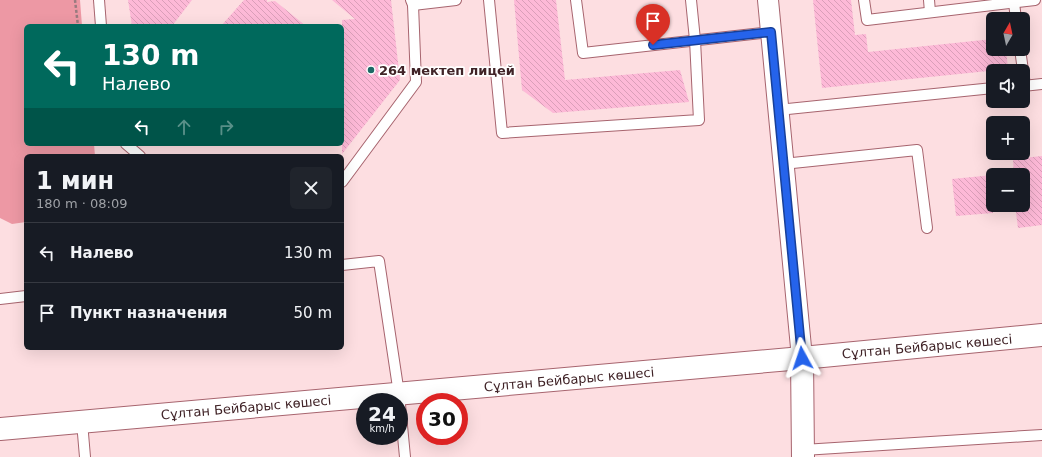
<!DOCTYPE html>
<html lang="ru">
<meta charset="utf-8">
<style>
:root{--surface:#171b24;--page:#20242c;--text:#f1f3f6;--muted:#9ea1a6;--line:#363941}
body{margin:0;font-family:"DejaVu Sans",sans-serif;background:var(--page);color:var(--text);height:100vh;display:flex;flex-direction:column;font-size:15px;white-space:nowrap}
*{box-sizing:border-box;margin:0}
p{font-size:13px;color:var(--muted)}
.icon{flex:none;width:22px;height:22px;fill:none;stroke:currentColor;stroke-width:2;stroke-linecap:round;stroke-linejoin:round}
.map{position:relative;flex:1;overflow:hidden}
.details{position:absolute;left:24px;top:154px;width:320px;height:196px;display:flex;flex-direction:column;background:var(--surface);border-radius:6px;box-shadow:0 4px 16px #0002}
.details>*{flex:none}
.hud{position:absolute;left:24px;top:24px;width:320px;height:122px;border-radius:6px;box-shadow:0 4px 16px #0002;background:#00695c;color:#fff;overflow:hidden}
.needle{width:26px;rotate:9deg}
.buttons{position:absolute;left:986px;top:12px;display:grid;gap:8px}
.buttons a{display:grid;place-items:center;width:44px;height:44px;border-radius:6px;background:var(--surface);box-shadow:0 4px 16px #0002;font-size:20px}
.speed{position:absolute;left:356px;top:393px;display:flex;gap:8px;font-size:20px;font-weight:700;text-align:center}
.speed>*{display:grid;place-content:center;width:52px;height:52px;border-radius:50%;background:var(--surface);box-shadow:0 4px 16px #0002;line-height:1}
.speed small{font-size:10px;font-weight:400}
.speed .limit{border:6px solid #d22;background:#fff;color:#111}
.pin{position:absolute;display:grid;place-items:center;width:34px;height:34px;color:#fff;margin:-41px -17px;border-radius:50% 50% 50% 0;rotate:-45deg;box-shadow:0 0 4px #0007}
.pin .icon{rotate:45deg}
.me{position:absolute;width:44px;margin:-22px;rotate:355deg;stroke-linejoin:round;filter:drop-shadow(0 0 3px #0008)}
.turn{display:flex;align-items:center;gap:14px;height:84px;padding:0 12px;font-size:18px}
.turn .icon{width:52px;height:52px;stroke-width:2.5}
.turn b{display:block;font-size:28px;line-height:34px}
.lanes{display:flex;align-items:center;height:38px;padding:0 12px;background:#0003;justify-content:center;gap:20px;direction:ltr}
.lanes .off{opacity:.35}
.round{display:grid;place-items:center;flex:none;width:42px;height:42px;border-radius:6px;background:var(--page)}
.head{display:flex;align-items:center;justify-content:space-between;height:68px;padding:0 12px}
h1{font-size:24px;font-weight:800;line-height:30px}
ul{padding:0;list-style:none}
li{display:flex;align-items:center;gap:12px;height:60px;padding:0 12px;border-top:1px solid var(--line)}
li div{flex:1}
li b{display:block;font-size:15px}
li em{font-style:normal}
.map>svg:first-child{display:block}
</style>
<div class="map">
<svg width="1042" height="457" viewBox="0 0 1042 457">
<defs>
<pattern id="building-back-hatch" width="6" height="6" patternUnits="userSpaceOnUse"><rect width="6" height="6" fill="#fdb9d7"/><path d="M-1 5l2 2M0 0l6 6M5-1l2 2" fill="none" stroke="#da9fb9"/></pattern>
</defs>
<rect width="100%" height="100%" fill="#fddee1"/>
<path fill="#ed98a4" d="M0 0H80L82 26H26V144H94L95 156H26V222L12 224 0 218Z"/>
<g fill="url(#building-back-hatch)">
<path d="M128 0H192L172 26H132Z"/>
<path d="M244 0H267V2L275 1 306 26H221Z"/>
<path d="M332 0H391L400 80 342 154V20L355 19Z"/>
<path d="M514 0H556L565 80 680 70 689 102 553 113 522 90Z"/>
<path d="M813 0H851L855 35 866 34 868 52 993 39V49H1006L1008 69 822 88Z"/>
<path d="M1042 156V225L1018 228 1015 205H1023V175H1014L1013 159Z"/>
<path d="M993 175V213L956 216 952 179Z"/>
</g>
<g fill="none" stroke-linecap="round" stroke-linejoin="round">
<g stroke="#a7646e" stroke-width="12">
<g id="lane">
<path d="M99 0 101 26"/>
<path d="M489 0 502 133 699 120 695 40 691 0"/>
<path d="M576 0 583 53 771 32"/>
<path d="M864 0 867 20 1035 0"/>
<path d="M929 0 930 12"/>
<path d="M1014 3 1016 19"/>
<path d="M413 5 456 0"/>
<path d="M1020 49 1025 85"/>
<path d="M1023 86 1042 84"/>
<path d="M778 110 993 88"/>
<path d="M126 144 140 156"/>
<path d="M783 164 917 150 927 228"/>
<path d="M342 182 416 82 413 5 411 0"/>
<path d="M342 265 379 261 399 394 405 457"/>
<path d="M0 299 26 296"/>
<path d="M82 422 85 457"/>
<path d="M803 450 1042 435"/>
</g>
</g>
<g stroke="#a7646e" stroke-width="22">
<path id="street" d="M768 0 802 358"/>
</g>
<g stroke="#a7646e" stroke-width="24">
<path id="secondary" d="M802 358 803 457"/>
</g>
<g stroke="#a7646e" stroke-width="24">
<path id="primary" d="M0 429 802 358 1042 335"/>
</g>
<path stroke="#997b7f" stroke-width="2.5" stroke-dasharray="3 2" stroke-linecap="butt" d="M75 0 78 26"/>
<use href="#lane" stroke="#fff" stroke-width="10"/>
<use href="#street" stroke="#fff" stroke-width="20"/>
<use href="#secondary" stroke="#fff" stroke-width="22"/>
<use href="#primary" stroke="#fff" stroke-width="22"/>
</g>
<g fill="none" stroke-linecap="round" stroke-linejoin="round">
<g stroke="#184099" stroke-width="10">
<path id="route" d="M653 45 771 32 802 358"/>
</g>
<use href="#route" stroke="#2563eb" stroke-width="7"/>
</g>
<circle fill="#1c6865" stroke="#fff" stroke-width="1.5" cx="371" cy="70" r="4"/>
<g text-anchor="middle" stroke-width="3.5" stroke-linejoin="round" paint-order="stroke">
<g font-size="13" font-weight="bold" fill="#402327" stroke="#fff" text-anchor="start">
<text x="379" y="75">264 мектеп лицей</text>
</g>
<g font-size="13" fill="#402327" stroke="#fff">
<text transform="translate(927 346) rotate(-5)" y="5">Сұлтан Бейбарыс көшесі</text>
<text transform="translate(569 379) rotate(-5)" y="5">Сұлтан Бейбарыс көшесі</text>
<text transform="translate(246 407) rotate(-5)" y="5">Сұлтан Бейбарыс көшесі</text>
</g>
</g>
</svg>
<div class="buttons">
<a><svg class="needle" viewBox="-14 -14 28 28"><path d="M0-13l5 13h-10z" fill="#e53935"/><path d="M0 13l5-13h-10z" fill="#9ea1a6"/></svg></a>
<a><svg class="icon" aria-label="sound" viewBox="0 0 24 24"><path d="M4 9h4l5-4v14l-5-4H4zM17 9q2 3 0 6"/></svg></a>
<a>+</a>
<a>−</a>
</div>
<div class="speed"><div>24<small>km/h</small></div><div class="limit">30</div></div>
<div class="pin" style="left:653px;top:45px;background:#d93025"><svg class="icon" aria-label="arrive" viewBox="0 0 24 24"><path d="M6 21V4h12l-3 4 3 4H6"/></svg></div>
<svg class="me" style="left:802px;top:358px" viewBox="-20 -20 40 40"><path d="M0-17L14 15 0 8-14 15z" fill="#2563eb" stroke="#fff" stroke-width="4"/></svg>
<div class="hud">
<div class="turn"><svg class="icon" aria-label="left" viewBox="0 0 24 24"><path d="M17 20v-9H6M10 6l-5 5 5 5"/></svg><div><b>130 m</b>Налево</div></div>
<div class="lanes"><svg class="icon" aria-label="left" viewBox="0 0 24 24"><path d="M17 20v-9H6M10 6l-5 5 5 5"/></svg><svg class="icon off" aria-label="ahead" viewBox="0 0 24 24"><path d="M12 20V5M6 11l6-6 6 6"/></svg><svg class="icon off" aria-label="right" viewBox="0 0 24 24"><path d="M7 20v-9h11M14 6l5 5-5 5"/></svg></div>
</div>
<section class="details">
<div class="head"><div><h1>1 мин</h1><p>180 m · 08:09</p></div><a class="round"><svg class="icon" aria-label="close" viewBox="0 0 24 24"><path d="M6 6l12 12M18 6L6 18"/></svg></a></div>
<ul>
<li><svg class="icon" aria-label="left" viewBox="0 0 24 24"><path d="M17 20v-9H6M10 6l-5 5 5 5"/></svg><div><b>Налево</b></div><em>130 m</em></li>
<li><svg class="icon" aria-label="arrive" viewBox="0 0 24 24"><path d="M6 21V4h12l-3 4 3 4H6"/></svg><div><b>Пункт назначения</b></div><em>50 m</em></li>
</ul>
</section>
</div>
